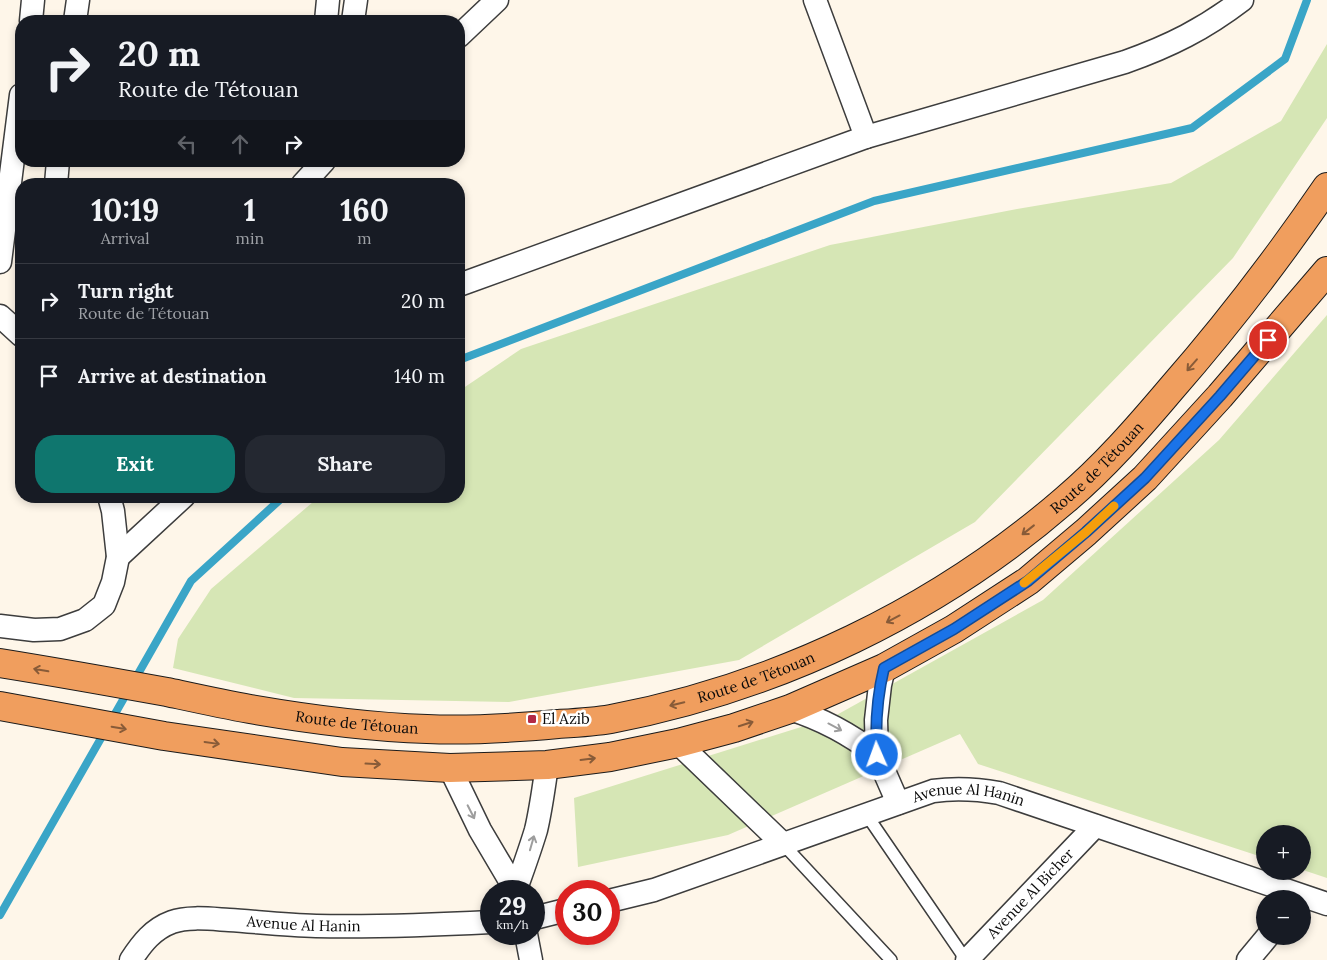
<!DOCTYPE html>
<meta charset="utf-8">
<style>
:root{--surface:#171b24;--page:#242831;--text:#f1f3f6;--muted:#9ea1a6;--line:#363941;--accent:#0f766e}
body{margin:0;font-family:Lora,serif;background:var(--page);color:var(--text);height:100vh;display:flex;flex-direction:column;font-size:19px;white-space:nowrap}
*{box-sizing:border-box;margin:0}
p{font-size:16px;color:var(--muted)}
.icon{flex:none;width:28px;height:28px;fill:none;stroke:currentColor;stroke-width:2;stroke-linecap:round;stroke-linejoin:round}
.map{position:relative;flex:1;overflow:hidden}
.details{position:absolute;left:15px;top:178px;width:450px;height:325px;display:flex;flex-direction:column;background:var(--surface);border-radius:20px;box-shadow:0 2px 8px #0003}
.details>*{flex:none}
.banner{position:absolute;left:15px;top:15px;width:450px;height:152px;border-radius:20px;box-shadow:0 2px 8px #0003;background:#171b24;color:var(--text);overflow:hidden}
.controls{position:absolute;left:1256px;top:825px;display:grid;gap:10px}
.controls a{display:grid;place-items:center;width:55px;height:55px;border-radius:50%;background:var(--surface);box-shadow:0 2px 8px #0003;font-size:25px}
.speed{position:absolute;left:480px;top:880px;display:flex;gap:10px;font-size:25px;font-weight:700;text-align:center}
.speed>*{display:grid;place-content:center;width:65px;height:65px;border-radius:50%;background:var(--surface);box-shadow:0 2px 8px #0003;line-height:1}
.speed small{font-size:12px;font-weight:400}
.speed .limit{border:8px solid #d22;background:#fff;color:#111}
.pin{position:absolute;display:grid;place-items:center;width:42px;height:42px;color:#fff;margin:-21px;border:2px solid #fff;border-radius:50%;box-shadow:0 1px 5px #0007}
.me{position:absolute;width:55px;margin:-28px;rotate:358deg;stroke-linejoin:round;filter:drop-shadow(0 0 4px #0008)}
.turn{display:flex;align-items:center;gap:18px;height:105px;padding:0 20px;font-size:22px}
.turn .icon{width:65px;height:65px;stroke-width:2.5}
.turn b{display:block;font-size:35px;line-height:42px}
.lanes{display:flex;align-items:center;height:48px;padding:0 20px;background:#0003;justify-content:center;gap:25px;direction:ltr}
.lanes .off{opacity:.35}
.eta{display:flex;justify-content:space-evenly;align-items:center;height:85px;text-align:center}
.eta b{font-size:30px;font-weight:700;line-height:35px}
.primary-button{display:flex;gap:10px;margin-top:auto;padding:10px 20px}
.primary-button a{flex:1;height:58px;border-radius:20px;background:var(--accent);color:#fff;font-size:20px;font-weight:700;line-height:58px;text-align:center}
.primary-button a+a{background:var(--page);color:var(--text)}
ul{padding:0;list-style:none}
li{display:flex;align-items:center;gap:15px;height:75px;padding:0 20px;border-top:1px solid var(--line)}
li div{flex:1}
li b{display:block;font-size:19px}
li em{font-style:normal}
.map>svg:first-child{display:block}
</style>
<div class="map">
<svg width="1327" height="960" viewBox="0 0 1327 960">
<rect width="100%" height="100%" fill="#fef6e9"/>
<g fill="#d6e6b5">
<path d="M1327 44V118L1233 258 975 522 739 660 509 702 294 698 173 668 178 639 211 589 320 496H459V391L521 349 830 245 1017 209 1171 183 1281 121Z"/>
<path d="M1327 315V878L1303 870 1302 834H1265V858L978 764 960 734 728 835 578 867 574 798 833 717 1043 600 1219 440Z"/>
</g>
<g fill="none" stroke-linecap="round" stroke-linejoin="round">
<g stroke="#3aa5c7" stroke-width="8">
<path d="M459 360 874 201 1192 128 1285 59 1307 0"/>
<path d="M134 681 191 581 284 496"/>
<path d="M0 915 128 691"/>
</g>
<g stroke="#3d3d3d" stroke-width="14">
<g id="service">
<path d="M866 814 966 960"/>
<path d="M783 844 891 960"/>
</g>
</g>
<g stroke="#3d3d3d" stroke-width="25">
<g id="minor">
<path d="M815 0 866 137"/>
<path d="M31 21 33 0"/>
<path d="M75 21 78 0"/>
<path d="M326 21 328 0"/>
<path d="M353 21 356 0"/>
<path d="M459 36 497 0"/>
<path d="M56 184 58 161"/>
<path d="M303 184 324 161"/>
<path d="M0 262 21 95"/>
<path d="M459 285 866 137 1125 62C1170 46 1204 29 1242 0"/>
<path d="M0 316 21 335"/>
<path d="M118 557 184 496"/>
<path d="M0 626 34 630 60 629 85 620 104 605 113 582 118 557 113 511 109 496"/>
<path d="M884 668 880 685 876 720 877 755 898 803"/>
<path d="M790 709C822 719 850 734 877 755"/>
<path d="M678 743 783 844"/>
<path d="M450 768 480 830 516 891"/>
<path d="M516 889C523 869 530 850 536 830 541 809 544 786 547 765"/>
<path id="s1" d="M609 901 654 890 933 791C956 788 976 789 999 793L1327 904"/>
<path d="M534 918 566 910"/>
<path d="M526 934 531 960"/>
<path id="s2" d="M131 960C142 943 153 929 172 922 188 916 212 919 229 920 258 922 287 925 316 926 375 927 433 925 491 922"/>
<path id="s3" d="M967 960 1095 826"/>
<path d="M1248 960 1268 936"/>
</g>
</g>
<g stroke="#1b1b1b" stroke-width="30">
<g id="trunk">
<path id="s4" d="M0 663C56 672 112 682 167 692 195 698 222 704 250 709 308 719 368 727 427 729 470 731 514 728 558 724 575 723 594 722 611 719 778 687 937 611 1065 500 1104 467 1138 428 1171 389 1227 325 1279 257 1327 187"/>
<path d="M0 706 164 736 342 762 450 768 547 765 610 757 678 743 734 728 790 709 884 668 954 629 1028 581 1086 532 1145 478 1220 396 1327 271"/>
</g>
</g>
<use href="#service" stroke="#fff" stroke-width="11"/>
<use href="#minor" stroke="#fff" stroke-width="22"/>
<use href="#trunk" stroke="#f09e5e" stroke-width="28"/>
</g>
<defs><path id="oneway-shaft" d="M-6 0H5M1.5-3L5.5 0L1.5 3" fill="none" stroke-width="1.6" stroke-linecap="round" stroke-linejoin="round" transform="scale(1.25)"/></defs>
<g stroke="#885b38">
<use href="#oneway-shaft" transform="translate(1192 365) rotate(131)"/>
<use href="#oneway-shaft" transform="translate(1028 530) rotate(142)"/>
<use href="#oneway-shaft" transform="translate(893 619) rotate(152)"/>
<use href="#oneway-shaft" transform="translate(41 670) rotate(-170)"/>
<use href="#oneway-shaft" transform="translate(677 704) rotate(167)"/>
<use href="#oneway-shaft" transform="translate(746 724) rotate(-18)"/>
<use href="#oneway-shaft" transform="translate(119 728) rotate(10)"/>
<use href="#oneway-shaft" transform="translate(212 743) rotate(8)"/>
<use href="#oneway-shaft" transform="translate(588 759) rotate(-7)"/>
<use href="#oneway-shaft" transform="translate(373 764) rotate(3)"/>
</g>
<g stroke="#9d9d9d">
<use href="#oneway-shaft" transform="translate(835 727) rotate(28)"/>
<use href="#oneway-shaft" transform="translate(471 812) rotate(63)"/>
<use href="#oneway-shaft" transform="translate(532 843) rotate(-74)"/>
</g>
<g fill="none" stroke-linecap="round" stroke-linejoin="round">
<g stroke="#114b97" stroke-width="12">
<path id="route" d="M877 755C875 725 877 697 884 668L954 629 1028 581 1086 532 1145 478 1220 396 1268 340"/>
</g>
<use href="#route" stroke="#1a73e8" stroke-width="9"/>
<path stroke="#f59e0b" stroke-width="9" d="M1024 583 1086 532 1114 506"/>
</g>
<rect fill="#b32a46" stroke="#fff" stroke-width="2" x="527" y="714" width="10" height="10" rx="2.5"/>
<g text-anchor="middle" stroke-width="5" stroke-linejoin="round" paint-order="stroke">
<g font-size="15" fill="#0a0a0a" stroke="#fff">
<text dy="5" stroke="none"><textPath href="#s4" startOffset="1172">Route de Tétouan</textPath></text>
<text dy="5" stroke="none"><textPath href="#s4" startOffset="768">Route de Tétouan</textPath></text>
<text dy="5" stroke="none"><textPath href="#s4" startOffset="362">Route de Tétouan</textPath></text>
<text dy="5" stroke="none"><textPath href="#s1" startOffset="378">Avenue Al Hanin</textPath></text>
<text dy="5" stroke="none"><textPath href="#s3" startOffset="92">Avenue Al Bicher</textPath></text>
<text dy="5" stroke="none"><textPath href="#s2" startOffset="189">Avenue Al Hanin</textPath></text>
</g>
<g font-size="15" fill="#0a0a0a" stroke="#fff" text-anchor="start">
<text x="542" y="724">El Azib</text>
</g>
</g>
</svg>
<div class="controls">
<a>+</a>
<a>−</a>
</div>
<div class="speed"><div>29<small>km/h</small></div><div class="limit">30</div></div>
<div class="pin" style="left:1268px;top:340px;background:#d93025"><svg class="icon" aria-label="arrive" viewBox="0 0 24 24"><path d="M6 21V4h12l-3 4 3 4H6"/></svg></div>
<svg class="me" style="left:877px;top:755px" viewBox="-20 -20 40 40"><circle r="17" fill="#1a73e8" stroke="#fff" stroke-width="3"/><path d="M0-11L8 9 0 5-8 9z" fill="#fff"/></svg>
<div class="banner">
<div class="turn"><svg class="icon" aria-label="right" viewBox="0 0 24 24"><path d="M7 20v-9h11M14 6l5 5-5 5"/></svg><div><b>20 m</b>Route de Tétouan</div></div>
<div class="lanes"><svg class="icon off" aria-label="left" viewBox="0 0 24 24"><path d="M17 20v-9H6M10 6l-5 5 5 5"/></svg><svg class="icon off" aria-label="ahead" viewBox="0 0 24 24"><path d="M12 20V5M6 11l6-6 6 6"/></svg><svg class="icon" aria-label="right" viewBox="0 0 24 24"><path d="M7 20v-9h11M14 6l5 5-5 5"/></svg></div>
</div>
<section class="details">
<div class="eta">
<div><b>10:19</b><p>Arrival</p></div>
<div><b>1</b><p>min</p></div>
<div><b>160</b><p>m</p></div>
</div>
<ul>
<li><svg class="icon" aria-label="right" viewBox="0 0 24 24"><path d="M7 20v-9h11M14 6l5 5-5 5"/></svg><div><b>Turn right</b><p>Route de Tétouan</p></div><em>20 m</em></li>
<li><svg class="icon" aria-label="arrive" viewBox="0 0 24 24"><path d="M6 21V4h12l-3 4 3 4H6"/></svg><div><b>Arrive at destination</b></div><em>140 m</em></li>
</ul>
<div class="primary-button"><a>Exit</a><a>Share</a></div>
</section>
</div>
